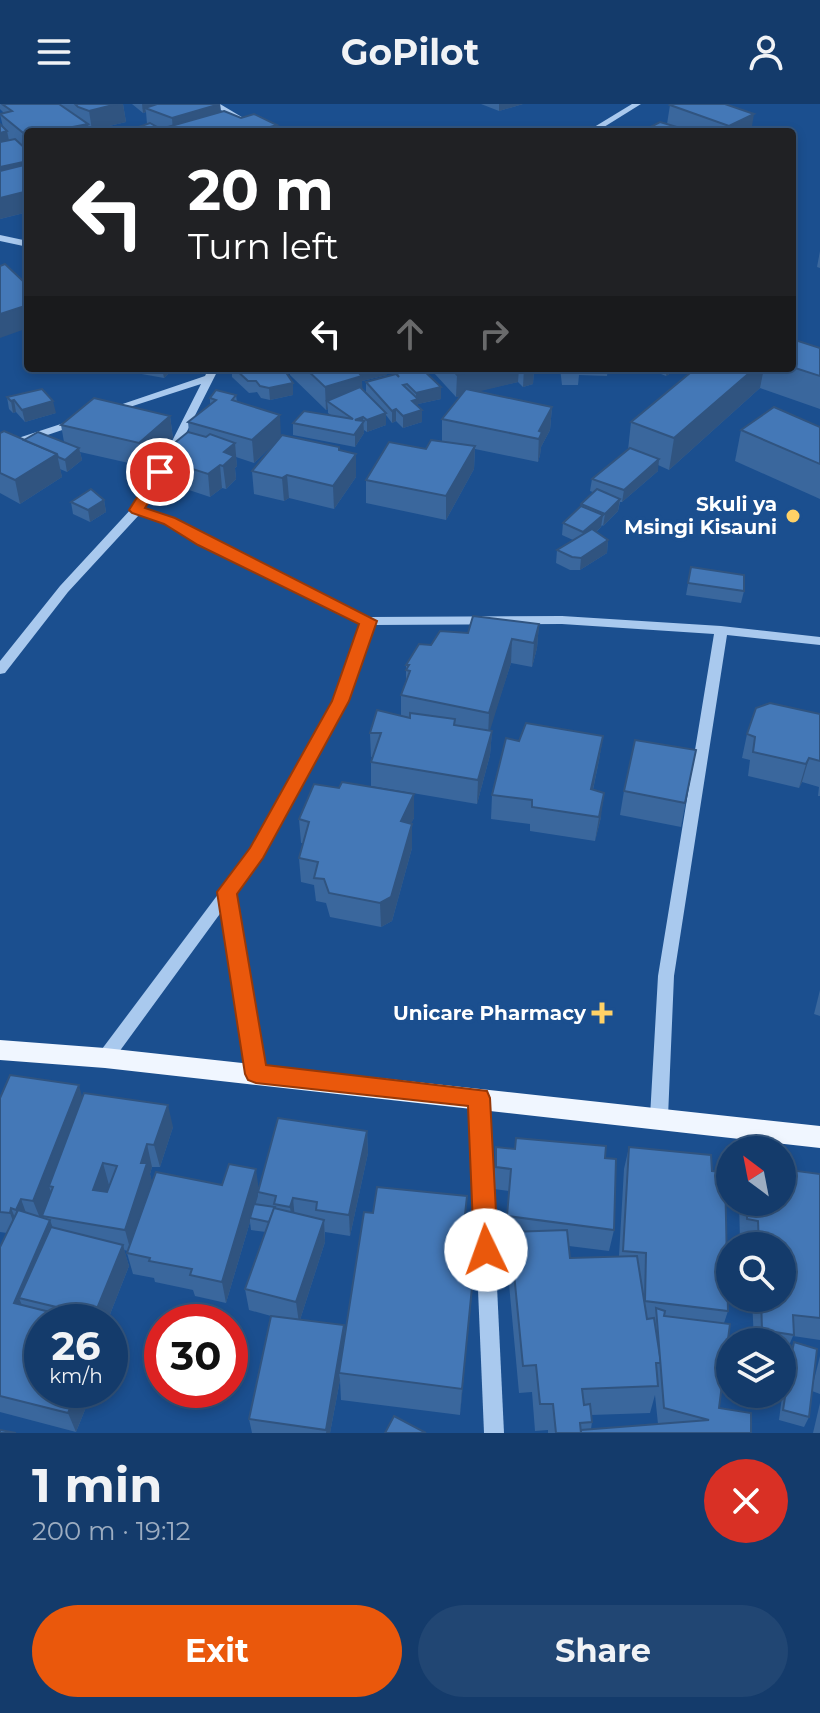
<!DOCTYPE html>
<meta charset="utf-8">
<style>
:root{--surface:#143b6b;--page:#214673;--text:#f1f3f6;--muted:#9dadc1;--line:#33557e;--accent:#ea580c}
body{margin:0;font-family:Montserrat,sans-serif;background:var(--page);color:var(--text);height:100vh;display:flex;flex-direction:column;font-size:30px;white-space:nowrap}
*{box-sizing:border-box;margin:0}
p{font-size:26px;color:var(--muted)}
.icon{flex:none;width:44px;height:44px;fill:none;stroke:currentColor;stroke-width:2;stroke-linecap:round;stroke-linejoin:round}
.map{position:relative;height:1329px;overflow:hidden}
.side{display:flex;flex-direction:column;background:var(--surface);flex:1}
.side>*{flex:none}
.top-card{position:absolute;left:24px;top:24px;width:772px;height:244px;border-radius:8px;box-shadow:0 4px 12px #0003,0 0 0 2px var(--line);background:#202124;color:#fff;overflow:hidden}
.needle{width:52px;rotate:328deg}
.controls{position:absolute;left:716px;top:1032px;display:grid;gap:16px}
.controls a{display:grid;place-items:center;width:80px;height:80px;border-radius:50%;background:var(--surface);box-shadow:0 4px 12px #0003,0 0 0 2px var(--line);font-size:40px}
.speed{position:absolute;left:24px;top:1200px;display:flex;gap:16px;font-size:40px;font-weight:700;text-align:center}
.speed>*{display:grid;place-content:center;width:104px;height:104px;border-radius:50%;background:var(--surface);box-shadow:0 4px 12px #0003,0 0 0 2px var(--line);line-height:1}
.speed small{font-size:20px;font-weight:400}
.speed .limit{border:12px solid #d22;background:#fff;color:#111}
.pin{position:absolute;display:grid;place-items:center;width:68px;height:68px;color:#fff;margin:-34px;border:4px solid #fff;border-radius:50%;box-shadow:0 2px 8px #0007}
.me{position:absolute;width:88px;margin:-44px;rotate:357deg;stroke-linejoin:round;filter:drop-shadow(0 0 6px #0008)}
.turn{display:flex;align-items:center;gap:28px;height:168px;padding:0 32px;font-size:36px}
.turn .icon{width:104px;height:104px;stroke-width:2.5}
.turn b{display:block;font-size:56px;line-height:68px}
.lanes{display:flex;align-items:center;height:76px;padding:0 32px;background:#0003;justify-content:center;gap:40px;direction:ltr}
.lanes .off{opacity:.35}
.round{display:grid;place-items:center;flex:none;width:84px;height:84px;border-radius:42px;background:var(--page)}
.headline{display:flex;align-items:center;justify-content:space-between;height:136px;padding:0 32px}
h1{font-size:48px;font-weight:700;line-height:60px}
.button{display:flex;gap:16px;margin-top:auto;padding:16px 32px}
.button a{flex:1;height:92px;border-radius:48px;background:var(--accent);color:#fff;font-size:32px;font-weight:700;line-height:92px;text-align:center}
.button a+a{background:var(--page);color:var(--text)}
header{display:flex;justify-content:space-between;align-items:center;height:104px;padding:0 32px;background:var(--surface);font-size:36px;font-weight:700}
.map>svg:first-child{display:block}
</style>
<header><svg class="icon" aria-label="menu" viewBox="0 0 24 24"><path d="M4 6h16M4 12h16M4 18h16"/></svg>GoPilot<svg class="icon" aria-label="person" viewBox="0 0 24 24"><circle cx="12" cy="8" r="4"/><path d="M4 21q1-7 8-7t8 7"/></svg></header>
<div class="map">
<svg width="820" height="1329" viewBox="0 0 820 1329">
<rect width="100%" height="100%" fill="#1b4f8f"/>
<g fill="none" stroke-linecap="round" stroke-linejoin="round">
<g fill="#a9c9ee" fill-rule="evenodd">
<path d="M211 0H220L267 28H257Z"/>
<path d="M632 0H641L596 28H586Z"/>
<path d="M0 131 28 137V143L0 137Z"/>
<path d="M209 264H219L176 349 144 404 173 415 208 435 370 513 562 512 721 522 820 533V541L727 531 674 872 668 1013 665 1018 659 1021 653 1018 650 1013 658 872 714 530 562 520 373 521 348 597 262 753 235 790 264 970 262 975 256 977 250 975 248 970 222 807 111 959 105 961 99 959 97 954 99 949 252 745 334 597 361 519 200 441 165 419 139 411 68 488 5 569 0 570V557L60 482 132 404 166 349 201 280 111 309 107 310 102 307 205 272Z"/>
<path d="M76 315 80 316V320L0 347V340Z"/>
<path d="M479 987 485 989 488 994 504 1329H484L470 994 473 989Z"/>
</g>
<path fill="#f0f6ff" fill-rule="evenodd" d="M0 936 105 944 820 1022V1044L105 964 0 956Z"/>
</g>
<g fill="#3a679d" fill-rule="evenodd">
<path d="M0 0H123L126 18 92 26 89 25 90 28H28V108L0 115V20L3 23 0 10 4 9 0 5Z"/>
<path d="M132 0H220L221 8 241 14 277 21V28H124L147 20 146 8 143 9Z"/>
<path d="M481 0H523L499 7Z"/>
<path d="M670 1 751 28H689L667 20Z"/>
<path d="M820 147V164L817 163Z"/>
<path d="M792 235 820 244V305L760 284 669 366 658 361V367L622 398H620L618 407 603 422 602 421 601 423 596 428 608 436 607 449 580 466H570L556 459 557 446 573 436 562 431 563 419 581 403V400L593 388 590 387 592 375 628 346 631 318 696 264H792Z"/>
<path d="M124 264H174L164 274 125 267Z"/>
<path d="M232 264H283L293 291 270 296 261 294 257 288 249 289 232 273Z"/>
<path d="M290 264H387V271L362 277V285L366 289V278L395 270V267L441 295 418 300V302L422 306V318L403 324 396 317 392 319 386 311V321L367 328 364 326V329L355 343 293 331V319L331 311 328 309V305L326 306 290 271Z"/>
<path d="M434 264H534L533 280 523 283 518 278 478 287 552 303 550 326 541 343 540 351 538 358 475 345 474 365 446 416 366 399V376L442 338V315L460 292 456 293 434 269Z"/>
<path d="M560 264H608L607 272 579 271 578 281H562Z"/>
<path d="M646 264H689L683 268 678 265 666 272Z"/>
<path d="M236 291 237 298 281 332 356 350V373L334 405 289 394 284 397 254 390 252 367 274 340 254 359 236 353 237 362 235 364 236 375 226 385 222 384 210 393 168 379 164 356 168 354 167 345 189 328 188 318 210 301V294Z"/>
<path d="M7 293 56 309 25 318 16 308 13 309 9 305Z"/>
<path d="M170 312 173 334 142 362 80 348 82 356 67 368 60 365 62 373 20 400 0 389V329L24 336 64 338 61 321Z"/>
<path d="M820 323V395L735 357 741 326Z"/>
<path d="M104 396 106 408 90 418 73 410 71 398Z"/>
<path d="M691 463 744 487 741 499 686 491Z"/>
<path d="M539 520 537 544 532 563 511 559 489 627H492L490 651 477 700 371 682V658L373 653H371L370 629 401 612V591L406 579V561L431 541 468 529Z"/>
<path d="M820 610V692H818L819 683 802 678 799 684 748 672 750 656 742 654 747 630Z"/>
<path d="M603 632 599 656 593 686 601 713 595 737 530 727V720L491 715 492 691 519 637Z"/>
<path d="M696 646 681 723 620 711 624 687Z"/>
<path d="M339 684 414 690V714L411 719 412 720V744L392 817 381 823 330 813 326 799 316 797 314 781 301 778 299 754 303 739H301L299 715Z"/>
<path d="M820 886V912L814 910Z"/>
<path d="M0 994H82L173 1023 160 1063H152L150 1070 152 1080 222 1081 259 1083 367 1027 368 1049 350 1132 325 1128V1138L300 1216 344 1221 345 1232 466 1120 478 1122 460 1311 341 1296 340 1276 330 1329H252L249 1315 271 1212 249 1206 245 1185 266 1128 251 1126 250 1118 226 1199 195 1192 193 1186 155 1178 154 1174 133 1170 127 1149 128 1147 124 1146 129 1162 107 1218H42L93 1286 76 1328 0 1308V1143L7 1129 0 1128Z"/>
<path d="M496 1043 605 1054 614 1126 609 1147 569 1142 570 1154 619 1152 624 1065 629 1043 712 1067 728 1207 724 1219 719 1304 751 1329H548V1326L535 1327 532 1288 519 1289 507 1158 510 1134 505 1133 509 1087 494 1085ZM655 1291 658 1320 591 1325 592 1318 591 1311 650 1309Z"/>
<path d="M820 1070V1236L793 1232 787 1246 790 1247 794 1238 813 1280 820 1252V1290L812 1287 809 1313 804 1323 779 1316 784 1277 782 1276V1238H754L752 1194H782V1142H751V1138L740 1137 739 1098H782Z"/>
<path d="M820 1299V1329H813Z"/>
</g>
<g fill="#305480">
<path d="M117 0H123L126 18 92 26 89 7Z"/>
<path d="M142 0H178L145 4 146 8 143 9Z"/>
<path d="M220 0 222 19 173 28 172 14Z"/>
<path d="M499 0H523L499 7Z"/>
<path d="M754 10 751 28H728L729 22Z"/>
<path d="M88 20 90 28H47Z"/>
<path d="M0 21 7 27 11 46 0 49Z"/>
<path d="M277 21V28H253Z"/>
<path d="M28 57V78L0 84V63Z"/>
<path d="M28 87V108L0 115V94Z"/>
<path d="M28 201V224L0 234V210Z"/>
<path d="M162 264H174L164 274Z"/>
<path d="M368 264H387V271L362 277 363 294 327 297 328 305 326 306 325 283 357 266Z"/>
<path d="M484 264H519L518 278 456 293 457 271Z"/>
<path d="M524 264H534L533 280 523 283Z"/>
<path d="M667 264H678V265L666 272Z"/>
<path d="M755 264H764L760 284 669 366 674 334Z"/>
<path d="M293 279V291L270 296 269 284Z"/>
<path d="M441 283V295L418 300V307L412 297 416 296V289Z"/>
<path d="M14 296 16 308 13 309 11 297Z"/>
<path d="M53 297 56 309 25 318 22 306Z"/>
<path d="M552 303 550 326 541 343 540 351 538 358 539 327Z"/>
<path d="M396 305V317L392 319V307Z"/>
<path d="M422 306V318L403 324V312Z"/>
<path d="M386 309V321L367 328V316Z"/>
<path d="M280 311 281 334 254 359 252 336Z"/>
<path d="M170 312 173 334 142 362 139 339Z"/>
<path d="M363 313 364 329 355 343V316Z"/>
<path d="M235 339 237 362 235 364 236 375 226 385 223 362 224 348Z"/>
<path d="M475 342 474 365 446 416V392Z"/>
<path d="M79 344 82 356 67 368 65 356Z"/>
<path d="M57 350 62 373 20 400 15 376Z"/>
<path d="M356 350V373L334 405 333 382Z"/>
<path d="M659 355 658 367 622 398 624 386Z"/>
<path d="M220 361 222 384 210 393 208 370Z"/>
<path d="M287 371 289 394 284 397 282 374Z"/>
<path d="M620 395 618 407 603 422 605 410Z"/>
<path d="M104 396 106 408 90 418 88 406Z"/>
<path d="M603 411 601 423 582 440 583 428Z"/>
<path d="M608 436 607 449 580 466 581 454Z"/>
<path d="M539 520 537 544 532 563 534 539Z"/>
<path d="M512 535 511 559 488 633 489 609Z"/>
<path d="M492 627 490 651 477 700 478 676Z"/>
<path d="M603 632 599 656 588 709 591 685Z"/>
<path d="M809 654 802 678 799 684 806 660Z"/>
<path d="M604 689 601 713 595 737 599 713Z"/>
<path d="M414 690V714L401 741V717Z"/>
<path d="M412 720V744L392 817 381 823 380 799Z"/>
<path d="M79 981 85 1004 53 1083 49 1082 52 1091 42 1112 43 1115 42 1119 33 1097Z"/>
<path d="M168 1001 173 1023 160 1063 154 1041Z"/>
<path d="M367 1027 368 1049 350 1132 349 1111Z"/>
<path d="M147 1040 152 1063 150 1070 153 1081 131 1148 125 1126 141 1059Z"/>
<path d="M103 1059 109 1081 100 1108 93 1086Z"/>
<path d="M256 1065 259 1087 258 1088V1092L251 1115 250 1114V1118L226 1199 222 1178Z"/>
<path d="M293 1094 295 1116 293 1125 290 1103Z"/>
<path d="M21 1095 29 1117 25 1127 16 1106Z"/>
<path d="M11 1104 20 1126 18 1131 10 1109Z"/>
<path d="M50 1116 58 1138 19 1194 26 1211 14 1199Z"/>
<path d="M324 1116 325 1138 299 1219 296 1198Z"/>
<path d="M478 1122 476 1151 460 1311 462 1285Z"/>
<path d="M123 1141 129 1162 107 1218H96L94 1212Z"/>
<path d="M344 1221 345 1242 339 1269 340 1276 330 1329H326Z"/>
<path d="M77 1286H93L76 1328 68 1309Z"/>
</g>
<g fill="#4478b7" stroke="#305480" stroke-width="2" fill-rule="evenodd">
<path d="M2 0H59L88 20 47 28H28V32H27L0 10 12 7Z"/>
<path d="M75 0H117L89 7 78 3Z"/>
<path d="M157 0H220L172 14 145 4Z"/>
<path d="M672 0H725L754 10 729 22 670 1Z"/>
<path d="M224 7 241 14 254 10 277 21 253 28H171L164 24Z"/>
<path d="M660 18 677 23 669 28H641Z"/>
<path d="M150 19 166 28H124Z"/>
<path d="M0 20 7 27 0 29Z"/>
<path d="M15 35 28 47V57L0 63V38Z"/>
<path d="M28 60V87L0 94V67Z"/>
<path d="M5 160 23 177 28 178V201L0 210V162Z"/>
<path d="M792 235 820 244V272L792 263Z"/>
<path d="M234 264H283L293 279 269 284 260 282 256 277H248Z"/>
<path d="M305 264H354L362 272 325 283Z"/>
<path d="M405 264H421L441 283 416 289 407 280 403 281 418 295 412 297 422 306 403 312 396 305 392 307 366 278 396 270 399 273 395 267Z"/>
<path d="M451 264H484L457 271Z"/>
<path d="M696 264H755L674 334 631 318Z"/>
<path d="M360 283 386 309 367 316 363 313 355 316 364 317 354 331 293 319 304 307 353 315 327 297Z"/>
<path d="M42 285 53 297 22 306 14 296 11 297 7 293Z"/>
<path d="M466 285 552 303 539 327 542 328 539 335 442 315Z"/>
<path d="M216 286 236 291 232 296 280 311 252 336 188 318 216 296 210 294Z"/>
<path d="M94 294 170 312 139 339 61 321Z"/>
<path d="M774 303 820 323V360L741 326Z"/>
<path d="M4 327 57 350 15 376 0 369V329Z"/>
<path d="M38 328 79 344 65 356 58 353 57 350 24 336Z"/>
<path d="M188 328 206 333 210 330 235 339 224 348 234 352 223 362 220 361 208 370 164 356 175 348 167 345Z"/>
<path d="M282 331 339 343V346L356 350 333 382 287 371 282 374 252 367Z"/>
<path d="M431 336 475 342 446 392 366 376 389 338 426 345Z"/>
<path d="M630 344 659 355 624 386 592 375Z"/>
<path d="M91 385 104 396 88 406 71 398Z"/>
<path d="M597 385 620 395 605 410 581 400Z"/>
<path d="M581 402 603 411 583 428 563 419Z"/>
<path d="M592 425 608 436 581 454 572 453 557 446Z"/>
<path d="M691 463 744 471V487L688 479Z"/>
<path d="M473 512 539 520 534 539 512 535 489 609 401 591 410 567 406 566 409 561H406L419 540 431 541 440 527 468 529Z"/>
<path d="M770 599 820 610V657L809 654 806 660 753 648 755 633 747 630 756 604Z"/>
<path d="M377 606 410 614V609L455 615 454 621 492 627 478 676 371 658 381 629H370Z"/>
<path d="M526 619 603 632 591 685 604 689 599 713 532 703V696L492 691 506 634 519 637Z"/>
<path d="M635 636 696 646 685 699 624 687Z"/>
<path d="M342 678 414 690 401 717 412 720 391 793 380 799 329 789 324 775 314 774 318 758 299 754 309 718 299 715 314 680 339 684Z"/>
<path d="M10 971 79 981 33 1097 21 1095 16 1106 11 1104 10 1109 0 1108V994Z"/>
<path d="M84 989 168 1001 154 1041 147 1040 141 1059H147L125 1126 42 1112 53 1083 49 1082ZM103 1059 117 1062 107 1088 93 1086Z"/>
<path d="M278 1014 367 1027 349 1111 316 1106 317 1098 293 1094 290 1103 274 1100 276 1092 258 1088Z"/>
<path d="M516 1034 606 1042 605 1054 616 1055 614 1126 507 1112 511 1065 496 1063V1043L515 1045Z"/>
<path d="M629 1043 711 1051 712 1067 725 1068 728 1207 645 1197 646 1149 623 1147Z"/>
<path d="M229 1060 256 1065 222 1178 190 1171 192 1165 149 1157 150 1154 127 1149 156 1068 222 1081Z"/>
<path d="M782 1065 820 1070V1214L793 1211 794 1231 762 1226 761 1194H782V1142H759L758 1117 747 1115V1098H782Z"/>
<path d="M377 1083 467 1092 464 1120 478 1122 462 1285 339 1269 364 1108 373 1109Z"/>
<path d="M254 1100 275 1103 269 1118 250 1114Z"/>
<path d="M274 1104 324 1116 296 1198 245 1185Z"/>
<path d="M18 1106 50 1116 14 1199 90 1218H42V1286H77L68 1309 0 1292V1143Z"/>
<path d="M51 1123 123 1141 94 1212 19 1194Z"/>
<path d="M567 1126 570 1154 637 1152 647 1215 654 1214 661 1259H656L658 1282 582 1285 584 1301 590 1300 592 1318 580 1319 581 1329H556L553 1300H540L536 1261 523 1262 510 1128Z"/>
<path d="M656 1204 665 1207 664 1212 730 1220 719 1304 751 1309V1329H581V1326L709 1316 664 1304Z"/>
<path d="M271 1212 344 1221 326 1326 249 1315Z"/>
<path d="M794 1238 817 1245 809 1313 783 1306 789 1267 782 1264V1245L792 1248Z"/>
<path d="M394 1312 426 1329H385Z"/>
<path d="M0 1326 16 1329H0Z"/>
</g>
<path fill="#ea580c" stroke="#983908" stroke-width="2" d="M160 364 167 368 145 404 175 414 377 517 349 597 263 754 237 790 266 961 487 987 490 994 498 1146 494 1154 486 1157 477 1154 474 1146 468 1002 256 979 248 976 245 970 217 788 250 744 332 597 359 520 198 441 164 420 132 409 129 406 155 365Z"/>
<g fill="#ffd166" stroke="#1b4f8f" stroke-width="3">
<circle cx="793" cy="412" r="8"/>
<path d="M598 897h8v8h8v8h-8v8h-8v-8h-8v-8h8z"/>
</g>
<g text-anchor="middle" stroke-width="8" stroke-linejoin="round" paint-order="stroke">
<g font-size="20" font-weight="bold" fill="#fff" stroke="#1b4f8f" text-anchor="end">
<text x="777" y="407">Skuli ya<tspan x="777" dy="23">Msingi Kisauni</tspan></text>
<text x="586" y="916">Unicare Pharmacy</text>
</g>
</g>
</svg>
<div class="controls">
<a><svg class="needle" viewBox="-14 -14 28 28"><path d="M0-13l5 13h-10z" fill="#e53935"/><path d="M0 13l5-13h-10z" fill="#9dadc1"/></svg></a>
<a><svg class="icon" aria-label="search" viewBox="0 0 24 24"><circle cx="10" cy="10" r="6"/><path d="M15 15l6 6"/></svg></a>
<a><svg class="icon" aria-label="layers" viewBox="0 0 24 24"><path d="M12 4l9 5-9 5-9-5zM3 14l9 5 9-5"/></svg></a>
</div>
<div class="speed"><div>26<small>km/h</small></div><div class="limit">30</div></div>
<div class="pin" style="left:160px;top:368px;background:#d93025"><svg class="icon" aria-label="arrive" viewBox="0 0 24 24"><path d="M6 21V4h12l-3 4 3 4H6"/></svg></div>
<svg class="me" style="left:486px;top:1146px" viewBox="-20 -20 40 40"><circle r="19" fill="#fff"/><path d="M0-13L10 11 0 6-10 11z" fill="#ea580c"/></svg>
<div class="top-card">
<div class="turn"><svg class="icon" aria-label="left" viewBox="0 0 24 24"><path d="M17 20v-9H6M10 6l-5 5 5 5"/></svg><div><b>20 m</b>Turn left</div></div>
<div class="lanes"><svg class="icon" aria-label="left" viewBox="0 0 24 24"><path d="M17 20v-9H6M10 6l-5 5 5 5"/></svg><svg class="icon off" aria-label="ahead" viewBox="0 0 24 24"><path d="M12 20V5M6 11l6-6 6 6"/></svg><svg class="icon off" aria-label="right" viewBox="0 0 24 24"><path d="M7 20v-9h11M14 6l5 5-5 5"/></svg></div>
</div>
</div>
<section class="side">
<div class="headline"><div><h1>1 min</h1><p>200 m · 19:12</p></div><a class="round" style="background:#d93025;color:#fff"><svg class="icon" aria-label="close" viewBox="0 0 24 24"><path d="M6 6l12 12M18 6L6 18"/></svg></a></div>
<div class="button"><a>Exit</a><a>Share</a></div>
</section>
